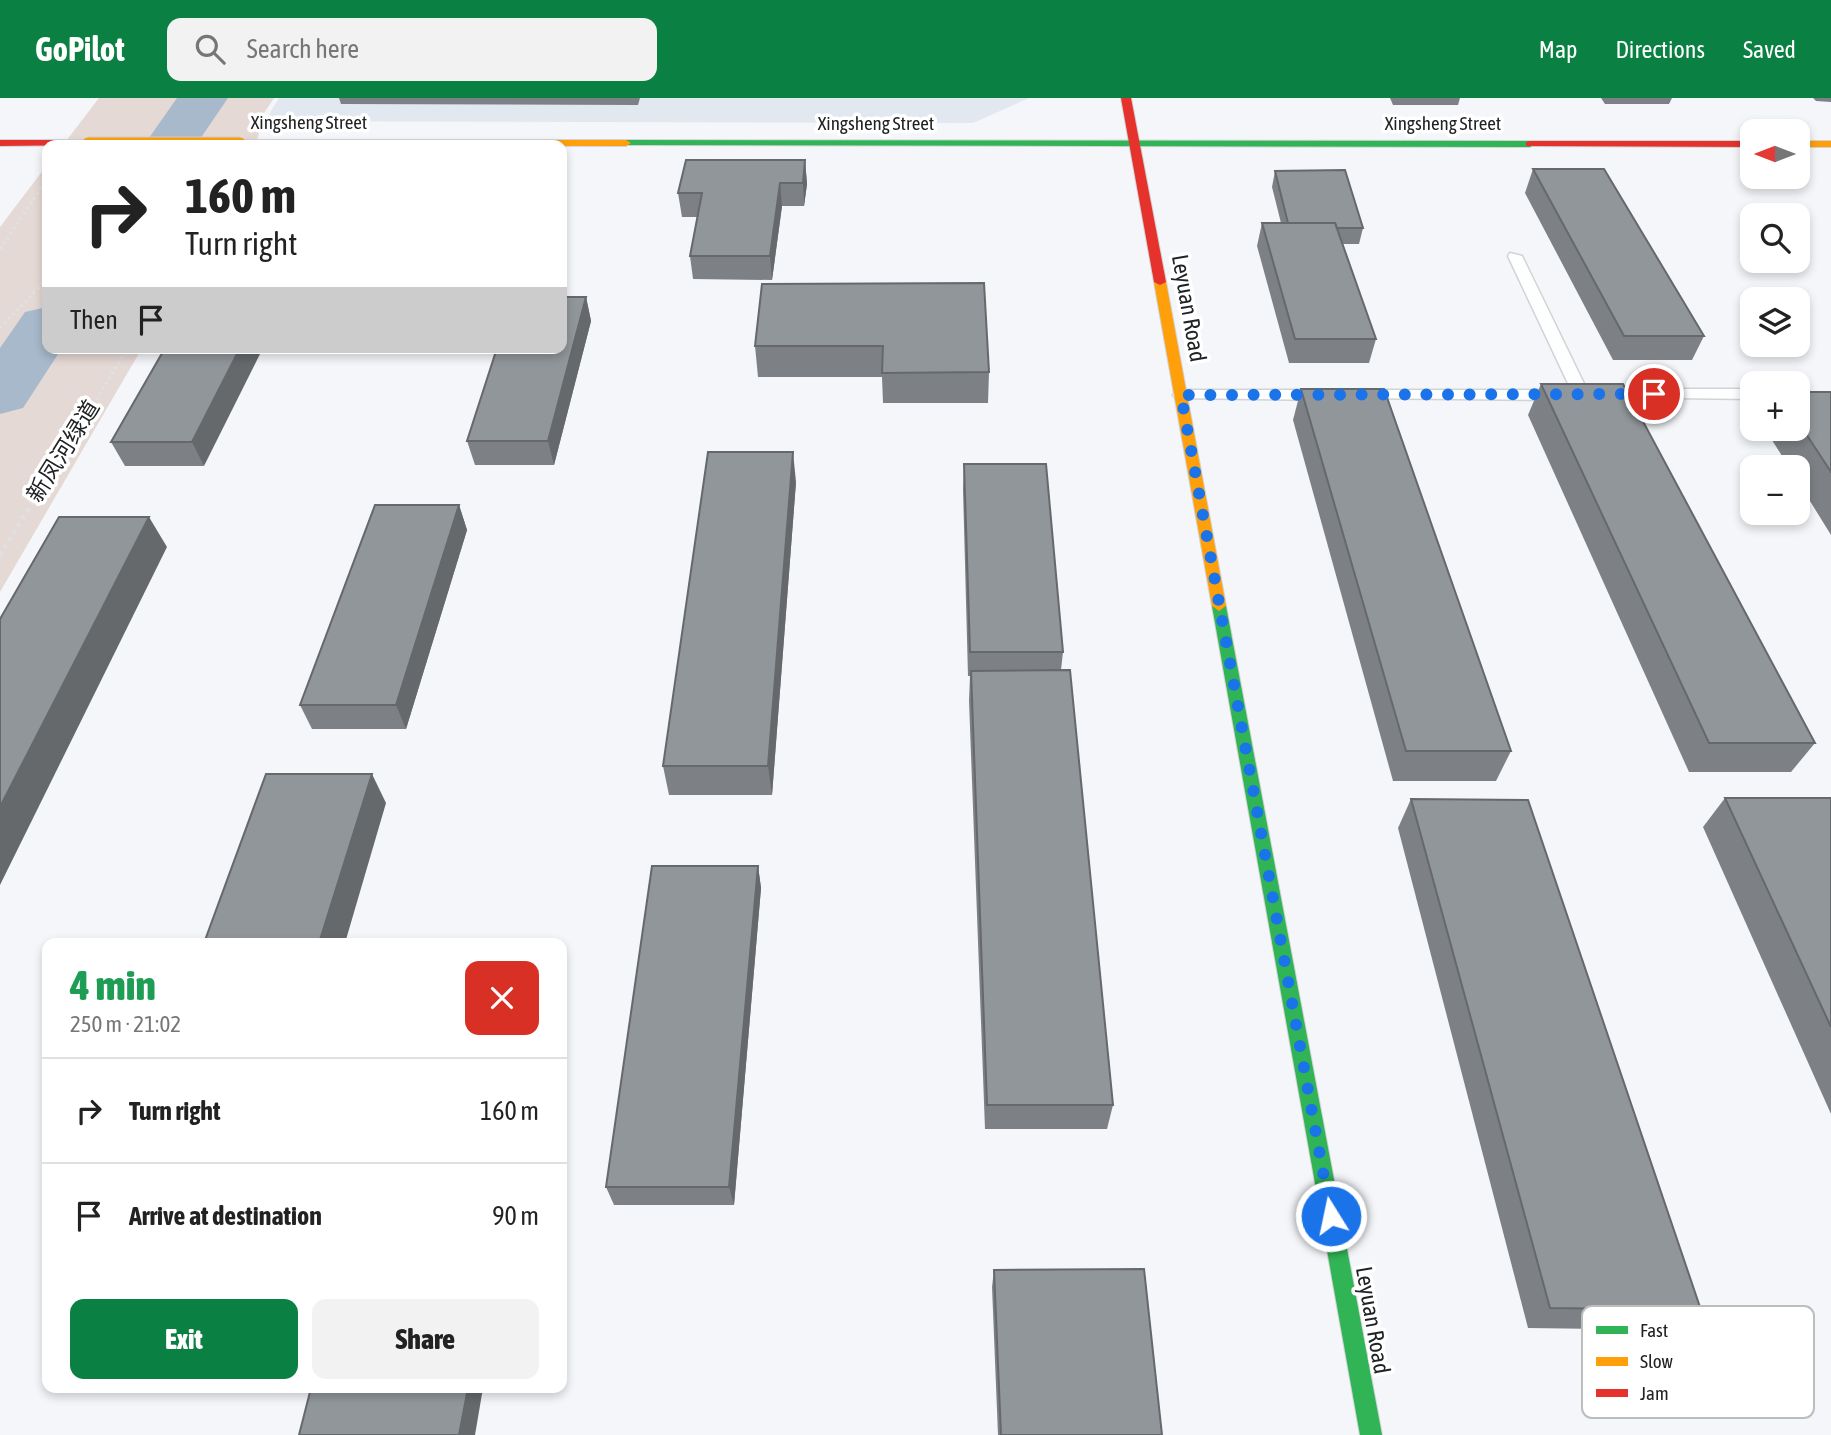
<!DOCTYPE html>
<meta charset="utf-8">
<style>
:root{--surface:#fff;--page:#f2f2f2;--text:#222;--muted:#767676;--line:#e0e0e0;--accent:#0b8043}
body{margin:0;font-family:"Asap Condensed","Noto Sans SC",sans-serif;background:var(--page);color:var(--text);height:100vh;display:flex;flex-direction:column;font-size:26px;white-space:nowrap}
*{box-sizing:border-box;margin:0}
p{font-size:23px;color:var(--muted)}
.icon{flex:none;width:38px;height:38px;fill:none;stroke:currentColor;stroke-width:2;stroke-linecap:round;stroke-linejoin:round}
.map{position:relative;flex:1;overflow:hidden}
.sheet{position:absolute;left:42px;top:840px;width:525px;height:455px;display:flex;flex-direction:column;background:var(--surface);border-radius:14px;box-shadow:0 4px 10px #0003}
.sheet>*{flex:none}
.guide{position:absolute;left:42px;top:42px;width:525px;height:214px;border-radius:14px;box-shadow:0 4px 10px #0003;background:#fff;color:var(--text);overflow:hidden}
.needle{width:46px;rotate:270deg}
.buttons{position:absolute;left:1740px;top:21px;display:grid;gap:14px}
.buttons a{display:grid;place-items:center;width:70px;height:70px;border-radius:14px;background:var(--surface);box-shadow:0 4px 10px #0003;font-size:35px}
.pin{position:absolute;display:grid;place-items:center;width:60px;height:60px;color:#fff;margin:-30px;border:4px solid #fff;border-radius:50%;box-shadow:0 2px 7px #0007}
.me{position:absolute;width:77px;margin:-38px;rotate:350deg;stroke-linejoin:round;filter:drop-shadow(0 0 5px #0008)}
.turn{display:flex;align-items:center;gap:24px;height:147px;padding:0 28px;font-size:32px}
.turn .icon{width:91px;height:91px;stroke-width:2.5}
.turn b{display:block;font-size:49px;line-height:60px}
.then{display:flex;align-items:center;height:66px;padding:0 28px;background:#0003;gap:14px;font-size:26px}
.round{display:grid;place-items:center;flex:none;width:74px;height:74px;border-radius:14px;background:var(--page)}
.overview{display:flex;align-items:center;justify-content:space-between;height:119px;padding:0 28px}
h1{font-size:42px;font-weight:800;line-height:52px;color:#1e9e55}
.button{display:flex;gap:14px;margin-top:auto;padding:14px 28px}
.button a{flex:1;height:80px;border-radius:14px;background:var(--accent);color:#fff;font-size:28px;font-weight:800;line-height:80px;text-align:center}
.button a+a{background:var(--page);color:var(--text)}
ul{padding:0;list-style:none}
li{display:flex;align-items:center;gap:21px;height:105px;padding:0 28px;border-top:2px solid var(--line)}
li div{flex:1}
li b{display:block;font-size:26px}
li em{font-style:normal}
header{display:flex;align-items:center;gap:42px;box-sizing:border-box;height:98px;padding:0 35px;background:var(--accent);color:#fff}
header strong{font-size:33px}
nav{display:flex;gap:38px;margin-inline-start:auto;font-size:24px}
.search{width:490px;height:63px;background:var(--page);display:flex;align-items:center;gap:18px;box-sizing:border-box;padding:0 24px;border-radius:14px;color:var(--muted);font-size:26px}
.map>svg:first-child{display:block}
</style>
<header>
<strong>GoPilot</strong>
<div class="search"><svg class="icon" aria-label="search" viewBox="0 0 24 24"><circle cx="10" cy="10" r="6"/><path d="M15 15l6 6"/></svg>Search here</div>
<nav><a>Map</a><a>Directions</a><a>Saved</a></nav>
</header>
<div class="map">
<svg width="1831" height="1337" viewBox="0 0 1831 1337">
<rect width="100%" height="100%" fill="#f4f6f9"/>
<path fill="#e2e8f0" d="M279 0H1029L973 25 265 23Z"/>
<g fill="#e5d9d5">
<path d="M99 0H274L264 15 256 47H63Z"/>
<path d="M47 67V250H142L0 494V129Z"/>
</g>
<g fill="none" stroke-linecap="round" stroke-linejoin="round">
<g fill="#a8b9cb" fill-rule="evenodd">
<path d="M177 0H228L196 47H144Z"/>
<path d="M47 209V250H62L23 310 0 316V250L25 214Z"/>
</g>
<g stroke="#d1d3d5" stroke-width="3">
<g id="lane">
<path d="M1510 155 1522 158 1589 296 1586 299 1581 301 1573 296 1508 158Z"/>
<path d="M1602 291H1752V301L1597 299V293Z"/>
<path d="M1181 292H1324L1332 297 1324 302 1176 300 1173 297Z"/>
<path d="M1361 292H1562L1570 297 1562 302 1356 300 1353 297Z"/>
</g>
</g>
<g stroke="#d1d3d5" stroke-width="2">
<g id="fast">
<path d="M626 42 1530 43 1535 46 1530 49 622 47V43Z"/>
<path d="M1219 503 1226 508 1382 1337H1360L1212 508Z"/>
</g>
</g>
<g stroke="#d1d3d5" stroke-width="2">
<g id="slow">
<path d="M240 42H626L631 45 626 48 236 47 235 45Z"/>
<rect x="1797" y="43" width="34" height="6"/>
<path d="M1160 181 1166 184 1226 508 1219 513 1212 508 1154 184Z"/>
</g>
</g>
<g stroke="#d1d3d5" stroke-width="2">
<g id="jam">
<path d="M1121 0H1131L1166 184 1160 187 1154 184Z"/>
<path d="M0 42H88L93 45 91 47 0 48Z"/>
<path d="M1530 43H1752V49L1526 48V44Z"/>
</g>
</g>
<g stroke="#e0e1e2" stroke-width="3.5" stroke-dasharray="2.5 3.5" stroke-linecap="butt">
<path d="M0 151 47 81"/>
<path d="M0 230 47 181"/>
<path d="M77 332 128 250"/>
</g>
<path stroke="#e0e1e2" stroke-width="4.5" stroke-dasharray="3.5 5" stroke-linecap="butt" d="M0 457 78 330"/>
<use href="#lane" fill="#fdfefe" fill-rule="evenodd"/>
<use href="#fast" fill="#30b455" fill-rule="evenodd"/>
<use href="#slow" fill="#ff9f0a" fill-rule="evenodd"/>
<use href="#jam" fill="#e5322d" fill-rule="evenodd"/>
<g stroke="#d1d3d5" stroke-width="13" stroke-linecap="butt">
<path id="slow-bridge" d="M88 45H240"/>
</g>
<use href="#slow-bridge" stroke="#ff9f0a" stroke-width="11"/>
</g>
<g fill="#7d8185">
<path d="M339 0H640L638 7 341 6Z"/>
<path d="M1390 0H1460L1458 7H1393Z"/>
<path d="M1601 0H1672L1669 6H1605Z"/>
<path d="M1813 0H1831V4L1816 3Z"/>
<path d="M805 62 807 86 804 108H782L772 182 693 181 690 158 698 119H682L678 95Z"/>
<path d="M1533 71 1704 238 1692 262H1613L1525 95Z"/>
<path d="M1275 73 1363 130 1359 146H1343L1376 241 1369 265H1289L1257 148 1262 125H1281L1272 89Z"/>
<path d="M984 185 989 274 988 305H883L882 279H758L755 248Z"/>
<path d="M586 199 591 223 554 367H475L467 343Z"/>
<path d="M165 250 204 368H125L111 344Z"/>
<path d="M1541 286 1815 645 1791 674H1689L1528 317Z"/>
<path d="M1301 291 1511 653 1496 683H1393L1293 322Z"/>
<path d="M1797 294H1831V437L1797 382V369H1789L1765 331H1797Z"/>
<path d="M964 366 1063 554 1061 572 1113 1007 1107 1031H985L969 603 970 578H968L963 391Z"/>
<path d="M796 384 772 697H669L663 668Z"/>
<path d="M459 407 467 432 406 631H312L300 607Z"/>
<path d="M1725 700H1831V1016L1703 729Z"/>
<path d="M1411 701 1701 1212 1674 1232 1528 1230 1398 730Z"/>
<path d="M758 768 761 790 734 1107H614L606 1089Z"/>
<path d="M994 1172 1162 1337H998L992 1189Z"/>
</g>
<g fill="#66696c">
<path d="M805 62 807 86 804 108 803 85Z"/>
<path d="M780 85 782 108 772 182 770 158Z"/>
<path d="M586 199 591 223 554 367 548 343Z"/>
<path d="M240 250H263L204 368 192 344Z"/>
<path d="M793 354 796 384 772 697 768 668Z"/>
<path d="M459 407 467 432 406 631 396 607Z"/>
<path d="M149 419 167 449 0 787V709Z"/>
<path d="M372 676 386 705 345 845H319Z"/>
<path d="M758 768 761 790 734 1107 729 1089Z"/>
<path d="M468 1290H483L475 1337H459Z"/>
</g>
<g fill="#91969b" stroke="#66696c" stroke-width="2">
<path d="M686 62H805L803 85H780L770 158H690L702 95H678Z"/>
<path d="M1533 71H1604L1704 238H1624Z"/>
<path d="M1345 72 1363 130H1337L1335 125H1288L1275 73Z"/>
<path d="M1262 125H1335L1376 241H1295Z"/>
<path d="M984 185 989 274 882 275 883 248H755L762 186Z"/>
<path d="M562 199H586L548 343H467L497 250H562Z"/>
<path d="M165 250H240L192 344H111Z"/>
<path d="M1541 286H1623L1815 645H1709Z"/>
<path d="M1301 291H1384L1511 653H1406Z"/>
<path d="M1797 294H1831V374L1797 322Z"/>
<path d="M708 354H793L768 668H663Z"/>
<path d="M964 366H1046L1063 554H970Z"/>
<path d="M375 407H459L396 607H300Z"/>
<path d="M59 419H149L0 709V521Z"/>
<path d="M1070 572 1113 1007H987L971 573Z"/>
<path d="M266 676H372L319 845H204Z"/>
<path d="M1725 700H1831V929Z"/>
<path d="M1411 701 1528 702 1701 1212 1550 1210Z"/>
<path d="M652 768H758L729 1089H606Z"/>
<path d="M1144 1171 1162 1337H1001L994 1172Z"/>
<path d="M311 1290H468L459 1337H299Z"/>
</g>
<g fill="none" stroke-linecap="round" stroke-linejoin="round">
<path stroke="#1a73e8" stroke-width="12" stroke-dasharray="0 21.6" d="M1331 1118 1181 297 1654 296"/>
</g>
<g text-anchor="middle" stroke-width="7" stroke-linejoin="round" paint-order="stroke">
<g font-size="19" fill="#202224" stroke="#fff">
<text x="309" y="31">Xingsheng Street</text>
<text x="876" y="32">Xingsheng Street</text>
<text x="1443" y="32">Xingsheng Street</text>
</g>
<g font-size="23" fill="#202224" stroke="#fff">
<text transform="translate(1189 210) rotate(80)" y="8">Leyuan Road</text>
<text transform="translate(63 353) rotate(-58)" y="8">新凤河绿道</text>
<text transform="translate(1373 1222) rotate(80)" y="8">Leyuan Road</text>
</g>
</g>
<rect x="1582" y="1208" width="232" height="112" rx="10" fill="#fff" stroke="#bcbdbd" stroke-width="2"/>
<rect x="1596" y="1228" width="32" height="8" fill="#30b455"/>
<rect x="1596" y="1259" width="32" height="9" fill="#ff9f0a"/>
<rect x="1596" y="1291" width="32" height="8" fill="#e5322d"/>
<g font-size="19" fill="#202224">
<text x="1640" y="1239">Fast</text>
<text x="1640" y="1270">Slow</text>
<text x="1640" y="1302">Jam</text>
</g>
</svg>
<div class="buttons">
<a><svg class="needle" viewBox="-14 -14 28 28"><path d="M0-13l5 13h-10z" fill="#e53935"/><path d="M0 13l5-13h-10z" fill="#767676"/></svg></a>
<a><svg class="icon" aria-label="search" viewBox="0 0 24 24"><circle cx="10" cy="10" r="6"/><path d="M15 15l6 6"/></svg></a>
<a><svg class="icon" aria-label="layers" viewBox="0 0 24 24"><path d="M12 4l9 5-9 5-9-5zM3 14l9 5 9-5"/></svg></a>
<a>+</a>
<a>−</a>
</div>
<div class="pin" style="left:1654px;top:296px;background:#d93025"><svg class="icon" aria-label="arrive" viewBox="0 0 24 24"><path d="M6 21V4h12l-3 4 3 4H6"/></svg></div>
<svg class="me" style="left:1331px;top:1118px" viewBox="-20 -20 40 40"><circle r="17" fill="#1a73e8" stroke="#fff" stroke-width="3"/><path d="M0-11L8 9 0 5-8 9z" fill="#fff"/></svg>
<div class="guide">
<div class="turn"><svg class="icon" aria-label="right" viewBox="0 0 24 24"><path d="M7 20v-9h11M14 6l5 5-5 5"/></svg><div><b>160 m</b>Turn right</div></div>
<div class="then">Then<svg class="icon" aria-label="arrive" viewBox="0 0 24 24"><path d="M6 21V4h12l-3 4 3 4H6"/></svg></div>
</div>
<section class="sheet">
<div class="overview"><div><h1>4 min</h1><p>250 m · 21:02</p></div><a class="round" style="background:#d93025;color:#fff"><svg class="icon" aria-label="close" viewBox="0 0 24 24"><path d="M6 6l12 12M18 6L6 18"/></svg></a></div>
<ul>
<li><svg class="icon" aria-label="right" viewBox="0 0 24 24"><path d="M7 20v-9h11M14 6l5 5-5 5"/></svg><div><b>Turn right</b></div><em>160 m</em></li>
<li><svg class="icon" aria-label="arrive" viewBox="0 0 24 24"><path d="M6 21V4h12l-3 4 3 4H6"/></svg><div><b>Arrive at destination</b></div><em>90 m</em></li>
</ul>
<div class="button"><a>Exit</a><a>Share</a></div>
</section>
</div>
